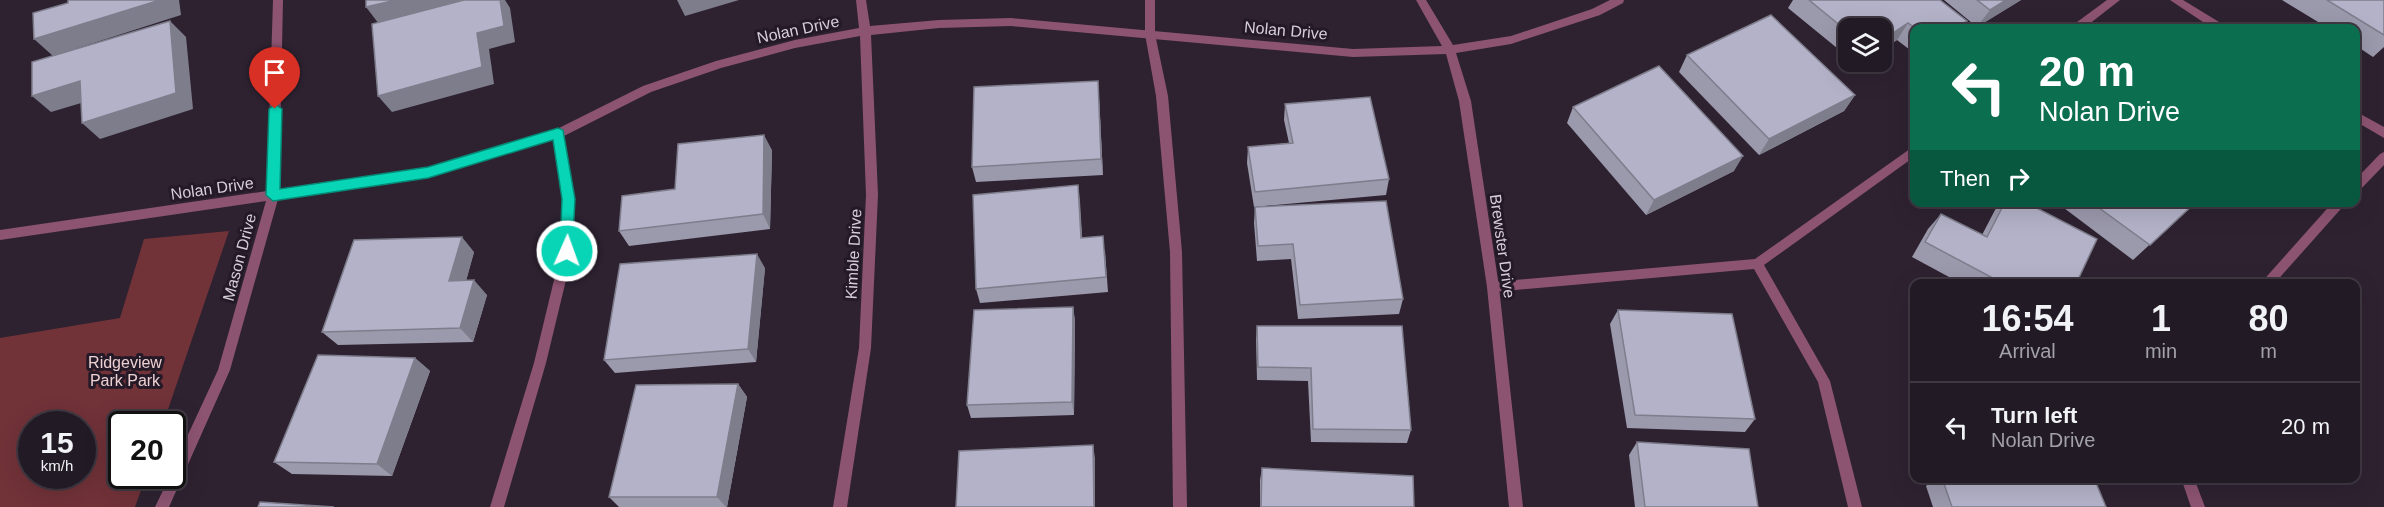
<!DOCTYPE html>
<style>
:root{--surface:#221a25;--page:#2e2732;--text:#f1f3f6;--muted:#a2a1a7;--line:#3f3842}
body{margin:0;font-family:Arial,sans-serif;background:var(--page);color:var(--text);height:100vh;display:flex;flex-direction:column;font-size:22px;white-space:nowrap}
*{box-sizing:border-box;margin:0}
p{font-size:20px;color:var(--muted)}
.icon{flex:none;width:33px;height:33px;fill:none;stroke:currentColor;stroke-width:2;stroke-linecap:round;stroke-linejoin:round}
.map{position:relative;flex:1;overflow:hidden}
.sheet{position:absolute;left:1910px;top:279px;width:450px;height:204px;display:flex;flex-direction:column;background:var(--surface);border-radius:12px;box-shadow:0 6px 24px #0002,0 0 0 2px var(--line)}
.sheet>*{flex:none}
.guide{position:absolute;left:1910px;top:24px;width:450px;height:183px;border-radius:12px;box-shadow:0 6px 24px #0002,0 0 0 2px var(--line);background:#0b6e4f;color:#fff;overflow:hidden}
.tools{position:absolute;left:1838px;top:18px;display:grid;gap:12px}
.tools a{display:grid;place-items:center;width:54px;height:54px;border-radius:12px;background:var(--surface);box-shadow:0 6px 24px #0002,0 0 0 2px var(--line);font-size:30px}
.speed{position:absolute;left:18px;top:411px;display:flex;gap:12px;font-size:30px;font-weight:700;text-align:center}
.speed>*{display:grid;place-content:center;width:78px;height:78px;border-radius:50%;background:var(--surface);box-shadow:0 6px 24px #0002,0 0 0 2px var(--line);line-height:1}
.speed small{font-size:15px;font-weight:400}
.speed .limit{border:3px solid #111;border-radius:9px;background:#fff;color:#111}
.pin{position:absolute;display:grid;place-items:center;width:51px;height:51px;color:#fff;margin:-62px -26px;border-radius:50% 50% 50% 0;rotate:-45deg;box-shadow:0 0 6px #0007}
.pin .icon{rotate:45deg}
.me{position:absolute;width:66px;margin:-33px;rotate:2deg;stroke-linejoin:round;filter:drop-shadow(0 0 4px #0008)}
.turn{display:flex;align-items:center;gap:21px;height:126px;padding:0 30px;font-size:27px}
.turn .icon{width:78px;height:78px;stroke-width:2.5}
.turn b{display:block;font-size:42px;line-height:51px}
.then{display:flex;align-items:center;height:57px;padding:0 30px;background:#0003;gap:12px;font-size:22px}
.eta{display:flex;justify-content:space-evenly;align-items:center;height:102px;text-align:center}
.eta b{font-size:36px;font-weight:600;line-height:42px}
ul{padding:0;list-style:none}
li{display:flex;align-items:center;gap:18px;height:90px;padding:0 30px;border-top:2px solid var(--line)}
li div{flex:1}
li b{display:block;font-size:22px}
li em{font-style:normal}
.map>svg:first-child{display:block}
</style>
<div class="map">
<svg width="2384" height="507" viewBox="0 0 2384 507">
<rect width="100%" height="100%" fill="#2e2231"/>
<path fill="#713238" fill-rule="evenodd" d="M229 231 163 424H122V476H146L135 507H0V338L120 318 144 239ZM32 424H82V476H32Z"/>
<g fill="none" stroke-linecap="round" stroke-linejoin="round">
<g fill="#8d5472" fill-rule="evenodd">
<path d="M1145 0H1155V34L1168 96 1182 252 1187 507H1173L1170 252 1156 96 1145 34Z"/>
<path d="M2107 0H2120L2084 28H2072L2073 25Z"/>
<path d="M558 129 564 134 575 199 573 251 546 363 504 507H490L534 363 561 251 563 199 552 134Z"/>
<path d="M1914 146V157L1764 265 1830 381 1862 507H1848L1818 382 1754 269 1493 292 1489 291 1487 287 1489 283 1493 282 1755 259Z"/>
</g>
<g fill="#8d5472" fill-rule="evenodd">
<path d="M273 0H283L279 189 428 167 555 130 643 86 716 61 795 40 859 28 856 0H866L870 26 939 20 1011 18 1353 49 1442 46 1416 0H1426L1453 45 1511 36 1592 9 1610 0H1624L1623 3 1600 15 1511 44 1456 53 1471 101 1499 287 1523 507H1509L1487 287 1459 101 1446 54 1353 57 1011 26 939 28 871 35 878 195 871 348 847 507H833L859 348 866 195 860 36 795 48 721 68 651 92 562 137 428 177 278 199 230 370 169 507H155L170 476H172V469L218 370 266 201 0 240V230L267 191Z"/>
<path d="M2170 0H2183L2224 25 2225 28H2212Z"/>
<path d="M2355 111 2384 127V138L2355 121Z"/>
<path d="M2384 152V165L2359 191 2355 193V180L2380 154Z"/>
<path d="M2333 202H2347L2274 284H2260Z"/>
<path d="M2181 478H2194L2205 507H2191Z"/>
</g>
</g>
<g fill="#9b99ac">
<path d="M1793 0H1940L1967 21 1962 28H1914V53L1897 40 1881 50V28H1848V57L1788 8Z"/>
<path d="M1944 0H2021L1977 27Z"/>
<path d="M2282 0H2384V47L2373 57 2355 45V28H2328Z"/>
<path d="M1687 55 1855 95 1844 111 1759 155 1679 72Z"/>
<path d="M1854 62H1864L1858 65Z"/>
<path d="M1099 97 1103 175 976 182 972 167Z"/>
<path d="M1285 104 1389 179 1386 195 1254 207 1247 163 1248 147 1289 143 1284 120Z"/>
<path d="M1573 107 1734 171 1646 215 1567 123Z"/>
<path d="M772 150 770 229 629 246 619 231 675 189Z"/>
<path d="M1078 185 1082 237 1105 251 1108 292 980 303 976 289Z"/>
<path d="M2001 202H2025L2076 284H1962L1912 257 1928 229 1941 214 1982 235 1995 210Z"/>
<path d="M2056 202H2196L2133 260Z"/>
<path d="M1255 207 1403 299 1399 314 1298 319 1291 259 1257 261 1254 223Z"/>
<path d="M474 252 466 281 487 295 473 342 338 345 322 332Z"/>
<path d="M765 268 756 362 615 373 604 360Z"/>
<path d="M1073 307 1075 321 1074 415 971 418 967 405Z"/>
<path d="M1618 310 1755 419 1745 432 1627 428 1610 324Z"/>
<path d="M1257 326 1411 430 1407 443 1311 442 1308 381 1257 380 1256 339Z"/>
<path d="M415 358 430 371 392 476 292 474 274 462Z"/>
<path d="M738 384 747 397 727 507H619L609 497Z"/>
<path d="M1637 442 1758 507H1635L1629 455Z"/>
<path d="M1262 468 1414 507H1260V480Z"/>
<path d="M1935 478H2094L2106 507H1933L1926 486Z"/>
</g>
<g fill="#7e7d8c">
<path d="M160 0H179L181 15 53 56 34 39Z"/>
<path d="M396 0H466L379 24 366 7Z"/>
<path d="M500 0H505L510 8 515 42 489 49 494 84 392 112 378 96Z"/>
<path d="M677 0H739L685 16Z"/>
<path d="M2006 0H2021L1977 27 1990 10Z"/>
<path d="M170 21 186 37 193 109 100 139 82 123Z"/>
<path d="M1967 21 1962 28H1956Z"/>
<path d="M1908 23 1897 40 1881 50V41Z"/>
<path d="M80 81 98 98 51 112 32 96Z"/>
<path d="M1098 81 1099 97 1103 175 1101 159Z"/>
<path d="M1855 95 1844 111 1759 155 1769 139Z"/>
<path d="M764 135 772 150 770 229 763 214Z"/>
<path d="M1743 156 1734 171 1646 215 1654 200Z"/>
<path d="M1078 185 1080 201 1083 252 1081 238Z"/>
<path d="M462 237 474 252 462 295 449 281Z"/>
<path d="M757 254 765 268 756 362 748 349Z"/>
<path d="M474 280 487 295 473 342 460 328Z"/>
<path d="M1073 307 1075 321 1074 415 1072 402Z"/>
<path d="M415 358 430 371 392 476 377 464Z"/>
<path d="M738 384 747 397 727 507H726L717 497Z"/>
<path d="M1093 445 1095 458V507H1094Z"/>
</g>
<g fill="#b4b2c8" stroke="#7e7d8c" stroke-width="1.5">
<path d="M68 0H160L34 39 33 13 68 3Z"/>
<path d="M366 0H396L366 7Z"/>
<path d="M464 0H500L504 26 477 33 482 67 378 96 372 24Z"/>
<path d="M1809 0H1940L1967 21 1956 28H1915L1908 23 1881 41V28H1848V32Z"/>
<path d="M1977 0H2006L1990 10Z"/>
<path d="M2327 0H2384V35Z"/>
<path d="M1771 15 1855 95 1769 139 1687 55Z"/>
<path d="M170 21 176 93 82 123 80 81 32 96V62Z"/>
<path d="M1659 66 1743 156 1654 200 1573 107Z"/>
<path d="M1098 81 1101 159 972 167 974 87Z"/>
<path d="M1370 97 1389 179 1255 192 1248 147 1293 143 1285 104Z"/>
<path d="M764 135 763 214 619 231 622 196 675 189 678 144Z"/>
<path d="M1078 185 1081 238 1103 236 1106 277 976 289 973 195Z"/>
<path d="M1386 201 1403 299 1300 305 1293 244 1258 246 1255 207Z"/>
<path d="M2005 202H2025L2097 239 2076 284H2004L1925 242 1941 214 1987 237Z"/>
<path d="M2091 202H2196L2150 245Z"/>
<path d="M462 237 449 281 474 280 460 328 322 332 354 240Z"/>
<path d="M757 254 748 349 604 360 620 264Z"/>
<path d="M1073 307 1072 402 967 405 974 310Z"/>
<path d="M1618 310 1732 314 1755 419 1635 415Z"/>
<path d="M1257 326H1402L1411 430 1313 429 1311 368 1258 367Z"/>
<path d="M318 355 415 358 377 464 274 462Z"/>
<path d="M738 384 717 497H609L636 385Z"/>
<path d="M1637 442 1749 449 1758 507H1645Z"/>
<path d="M1093 445 1094 507H956L959 451Z"/>
<path d="M1262 468 1413 476 1414 507H1261Z"/>
<path d="M1942 478H2094L2106 507H1952Z"/>
<path d="M260 502 334 507H258Z"/>
</g>
<path fill="#07d5b6" stroke="#058a76" stroke-width="1.5" d="M275 104 282 109 280 189 428 167 558 128 563 130 575 199 572 255H562L560 251 562 199 553 140 428 178 273 201 266 195 269 109Z"/>
<g text-anchor="middle" stroke-width="6" stroke-linejoin="round" paint-order="stroke">
<g font-size="16" fill="#d6ced8" stroke="#241927">
<text transform="translate(798 29) rotate(-12)" y="6">Nolan Drive</text>
<text transform="translate(1286 30) rotate(5)" y="6">Nolan Drive</text>
<text transform="translate(212 188) rotate(-8)" y="6">Nolan Drive</text>
<text transform="translate(1503 246) rotate(82)" y="6">Brewster Drive</text>
<text transform="translate(853 254) rotate(-87)" y="6">Kimble Drive</text>
<text transform="translate(239 257) rotate(-75)" y="6">Mason Drive</text>
</g>
<g font-size="16" fill="#edd0d1" stroke="#241927">
<text x="125" y="368">Ridgeview<tspan x="125" dy="18">Park Park</tspan></text>
</g>
</g>
</svg>
<div class="tools">
<a><svg class="icon" aria-label="layers" viewBox="0 0 24 24"><path d="M12 4l9 5-9 5-9-5zM3 14l9 5 9-5"/></svg></a>
</div>
<div class="speed"><div>15<small>km/h</small></div><div class="limit">20</div></div>
<div class="pin" style="left:275px;top:109px;background:#d93025"><svg class="icon" aria-label="arrive" viewBox="0 0 24 24"><path d="M6 21V4h12l-3 4 3 4H6"/></svg></div>
<svg class="me" style="left:567px;top:251px" viewBox="-20 -20 40 40"><circle r="17" fill="#07d5b6" stroke="#fff" stroke-width="3"/><path d="M0-11L8 9 0 5-8 9z" fill="#fff"/></svg>
<div class="guide">
<div class="turn"><svg class="icon" aria-label="left" viewBox="0 0 24 24"><path d="M17 20v-9H6M10 6l-5 5 5 5"/></svg><div><b>20 m</b>Nolan Drive</div></div>
<div class="then">Then<svg class="icon" aria-label="right" viewBox="0 0 24 24"><path d="M7 20v-9h11M14 6l5 5-5 5"/></svg></div>
</div>
<section class="sheet">
<div class="eta">
<div><b>16:54</b><p>Arrival</p></div>
<div><b>1</b><p>min</p></div>
<div><b>80</b><p>m</p></div>
</div>
<ul>
<li><svg class="icon" aria-label="left" viewBox="0 0 24 24"><path d="M17 20v-9H6M10 6l-5 5 5 5"/></svg><div><b>Turn left</b><p>Nolan Drive</p></div><em>20 m</em></li>
</ul>
</section>
</div>
